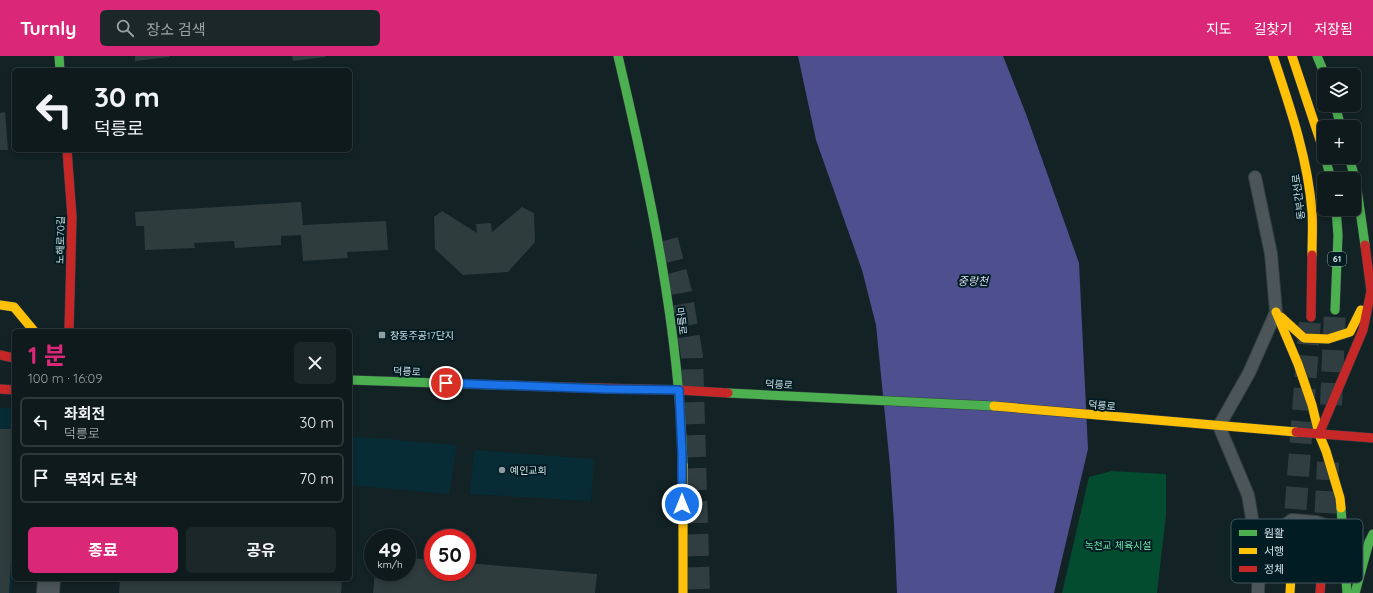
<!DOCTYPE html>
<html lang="ko">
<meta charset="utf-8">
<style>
:root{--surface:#0e1a1c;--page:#1c2729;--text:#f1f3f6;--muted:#9ba1a3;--line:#2e383b;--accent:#db2777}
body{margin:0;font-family:Quicksand,"Noto Sans KR",sans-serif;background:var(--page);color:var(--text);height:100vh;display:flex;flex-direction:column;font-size:15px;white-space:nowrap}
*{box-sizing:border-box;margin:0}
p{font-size:13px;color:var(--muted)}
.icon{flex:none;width:22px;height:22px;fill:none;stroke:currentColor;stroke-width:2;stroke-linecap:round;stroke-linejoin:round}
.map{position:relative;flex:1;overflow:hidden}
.drawer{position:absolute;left:12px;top:273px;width:340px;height:252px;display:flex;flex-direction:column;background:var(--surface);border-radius:6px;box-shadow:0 2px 6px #0003,0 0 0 1px var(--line)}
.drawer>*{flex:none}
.banner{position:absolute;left:12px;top:12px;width:340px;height:84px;border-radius:6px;box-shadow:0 2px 6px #0003,0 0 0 1px var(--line);background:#0e1a1c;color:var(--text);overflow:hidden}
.controls{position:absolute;left:1317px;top:12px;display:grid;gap:8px}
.controls a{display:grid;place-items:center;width:44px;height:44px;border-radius:6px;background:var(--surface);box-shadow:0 2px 6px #0003,0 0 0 1px var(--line);font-size:20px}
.speed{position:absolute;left:364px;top:473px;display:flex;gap:8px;font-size:20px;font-weight:700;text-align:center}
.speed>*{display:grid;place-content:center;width:52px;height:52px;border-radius:50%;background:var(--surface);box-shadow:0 2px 6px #0003,0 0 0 1px var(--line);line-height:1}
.speed small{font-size:10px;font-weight:400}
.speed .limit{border:6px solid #d22;background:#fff;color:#111}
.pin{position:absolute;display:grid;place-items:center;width:34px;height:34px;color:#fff;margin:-17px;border:2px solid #fff;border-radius:50%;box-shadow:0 1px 4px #0007}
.me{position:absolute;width:44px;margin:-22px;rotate:0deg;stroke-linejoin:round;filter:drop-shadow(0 0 3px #0008)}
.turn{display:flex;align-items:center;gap:14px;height:84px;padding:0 16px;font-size:18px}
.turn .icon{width:52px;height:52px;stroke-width:2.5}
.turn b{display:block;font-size:28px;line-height:34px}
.round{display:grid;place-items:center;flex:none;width:42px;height:42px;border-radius:6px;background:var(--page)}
.overview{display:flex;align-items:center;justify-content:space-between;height:68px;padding:0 16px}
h1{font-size:24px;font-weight:700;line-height:30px;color:var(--accent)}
.cta{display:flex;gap:8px;margin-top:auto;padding:8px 16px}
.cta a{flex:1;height:46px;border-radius:6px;background:var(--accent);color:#fff;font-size:16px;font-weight:700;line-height:46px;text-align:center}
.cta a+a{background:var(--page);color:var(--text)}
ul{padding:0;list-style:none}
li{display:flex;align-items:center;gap:12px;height:50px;margin:0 8px 6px;padding:0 8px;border:2px solid var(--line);border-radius:6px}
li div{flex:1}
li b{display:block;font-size:15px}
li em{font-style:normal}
header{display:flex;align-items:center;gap:24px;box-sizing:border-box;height:56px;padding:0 20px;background:var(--accent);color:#fff}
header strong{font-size:19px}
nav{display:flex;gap:22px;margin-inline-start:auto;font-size:14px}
.search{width:280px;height:36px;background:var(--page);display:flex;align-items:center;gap:10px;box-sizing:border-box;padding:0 14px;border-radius:6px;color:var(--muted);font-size:15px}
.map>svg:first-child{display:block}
</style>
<header>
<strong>Turnly</strong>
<div class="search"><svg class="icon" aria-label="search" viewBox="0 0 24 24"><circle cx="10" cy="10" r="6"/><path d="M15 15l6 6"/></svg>장소 검색</div>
<nav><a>지도</a><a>길찾기</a><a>저장됨</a></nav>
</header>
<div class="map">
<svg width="1373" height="537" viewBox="0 0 1373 537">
<rect width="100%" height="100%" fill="#132225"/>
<g fill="#082c35">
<path d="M0 352H14V498L11 537H0Z"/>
<path d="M350 380 457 389 449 438 350 429Z"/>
<path d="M474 394 594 403 591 445 470 438Z"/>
</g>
<path fill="#034c2f" d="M1112 415 1166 418V459L1157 537H1062L1089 421Z"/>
<path fill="#4d4f8f" d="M798 0H1003L1026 58 1079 207 1088 393 1054 537H897L894 467 890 410 876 269 862 214 816 84Z"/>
<g fill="#2e3c3e">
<path d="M135 0H169V1L135 5Z"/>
<path d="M292 0H325V1L293 5Z"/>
<path d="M5 56 8 94H0V57Z"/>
<path d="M301 146 303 169 386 165 388 194 347 196 348 202 303 205 301 179 281 180V189L235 192 234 185 194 187 195 192 145 194 144 170H136L135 156Z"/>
<path d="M522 151 534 157 535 186 508 216 463 219 435 193 434 161 442 155 477 177 476 168 491 167 492 176Z"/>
<path d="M0 373H14V454L9 537H0Z"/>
<path d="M407 502 433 504V516H467V507L597 518 595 537H373L375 516H407Z"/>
<path d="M120 523H342L341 537H119Z"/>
</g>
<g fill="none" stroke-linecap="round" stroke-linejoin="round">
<g stroke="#303e42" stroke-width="22" stroke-dasharray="22 11" stroke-linecap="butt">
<path d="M667 184 681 236 692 300 699 537"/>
<path d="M1331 349 1335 254"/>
<path d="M1293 486 1310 264"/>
<path d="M1324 490 1328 406"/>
</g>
<g stroke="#333e41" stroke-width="14">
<g id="lane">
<path d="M1255 121 1271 198 1276 256 1249 317 1219 370 1248 439 1259 503 1258 537"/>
<path d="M1258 494 1277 475 1292 464 1316 466 1337 473 1343 483"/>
</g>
</g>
<g stroke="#333e41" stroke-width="24">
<path id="street" d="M48 537 49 523"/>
</g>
<g stroke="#333e41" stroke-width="10">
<g id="fast">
<path d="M59 0 60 14"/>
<path d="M618 0C650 135 679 270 683 409"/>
<path d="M1317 0 1325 19"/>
<path d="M1335 49 1341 71"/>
<path d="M1325 101 1331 123"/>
<path d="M1349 101 1356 126 1365 189"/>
<path d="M1335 254 1338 179 1336 153"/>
<path d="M350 324 558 331"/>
<path d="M728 337 994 350"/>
<path d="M1341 452 1347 537"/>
<path d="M1355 537 1369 486 1373 478"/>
</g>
</g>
<g stroke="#333e41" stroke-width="10">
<g id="slow">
<path d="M1273 0C1290 51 1308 103 1312 156 1313 170 1312 185 1312 199"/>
<path d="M1292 0 1324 96"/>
<path d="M0 249 14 251 34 275"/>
<path d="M1276 256 1298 308 1312 349 1319 378 1326 395 1340 442 1341 452"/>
<path d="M1281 261 1304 282 1328 283 1350 276 1361 254"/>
<path d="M994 350 1296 376"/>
<path d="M683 409V537"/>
<path d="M1290 537 1293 486"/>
</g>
</g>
<g stroke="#333e41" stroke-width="10">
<g id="jam">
<path d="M67 94 72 161 69 275"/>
<path d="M1311 261 1312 199"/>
<path d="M0 299 14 302"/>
<path d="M558 331 679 334 728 337"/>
<path d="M0 333 14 334"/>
<path d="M1296 376 1373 382"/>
<path d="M1319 378 1363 274 1371 235 1365 189"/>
<path d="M1320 537 1324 490"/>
</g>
</g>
<use href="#lane" stroke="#4c5659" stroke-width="12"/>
<use href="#street" stroke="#4c5659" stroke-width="22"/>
<use href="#fast" stroke="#4caf50" stroke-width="9"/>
<use href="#slow" stroke="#ffc107" stroke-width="9"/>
<use href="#jam" stroke="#c62828" stroke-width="9"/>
</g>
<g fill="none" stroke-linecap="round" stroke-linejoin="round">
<g stroke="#114b97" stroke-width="10">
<path id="route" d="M446 327 606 333 679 334 682 398V448"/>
</g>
<use href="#route" stroke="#1a73e8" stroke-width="7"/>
</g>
<g fill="#8e9ea2" stroke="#021c23" stroke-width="1.5">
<rect x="378" y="275" width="8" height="8" rx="2"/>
<circle cx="502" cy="414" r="4"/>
</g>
<g text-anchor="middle" stroke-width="4" stroke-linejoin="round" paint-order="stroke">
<rect fill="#021c23" stroke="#93a5ab" stroke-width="1" x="1328" y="196" width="18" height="14" rx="3"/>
<g font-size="9" font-weight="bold" fill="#d1e0e5">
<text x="1337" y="206">61</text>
</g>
<g font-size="10" fill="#d1e0e5" stroke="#021c23">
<text transform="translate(1298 141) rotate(-97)" y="4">동부간선로</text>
<text transform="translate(60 184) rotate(-89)" y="4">노해로70길</text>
<text transform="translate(682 265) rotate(83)" y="4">마들로</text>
<text transform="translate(407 315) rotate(2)" y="4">덕릉로</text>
<text transform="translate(779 328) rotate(3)" y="4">덕릉로</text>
<text transform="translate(1102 349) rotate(5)" y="4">덕릉로</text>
</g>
<g font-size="10" fill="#d1e0e5" stroke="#021c23" text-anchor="start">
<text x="390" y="283">창동주공17단지</text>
<text x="510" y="418">예인교회</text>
</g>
<g font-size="10" fill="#6ce5a6" stroke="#021c23">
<text x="1118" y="493">녹천교 체육시설</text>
</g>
<g font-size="11" font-style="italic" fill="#dcdef3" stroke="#021c23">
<text x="973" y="229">중랑천</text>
</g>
</g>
<rect x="1231" y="463" width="132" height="64" rx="6" fill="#021c23" stroke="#40575d" stroke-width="1"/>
<rect x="1239" y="474" width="18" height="6" fill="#4caf50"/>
<rect x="1239" y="492" width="18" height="6" fill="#ffc107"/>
<rect x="1239" y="510" width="18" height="6" fill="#c62828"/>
<g font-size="11" fill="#d1e0e5">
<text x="1264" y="481">원활</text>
<text x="1264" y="499">서행</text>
<text x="1264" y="517">정체</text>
</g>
</svg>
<div class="controls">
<a><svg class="icon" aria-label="layers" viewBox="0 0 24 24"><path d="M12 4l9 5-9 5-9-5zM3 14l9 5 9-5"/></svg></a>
<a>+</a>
<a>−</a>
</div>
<div class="speed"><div>49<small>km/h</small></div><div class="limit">50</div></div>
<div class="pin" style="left:446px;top:327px;background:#d93025"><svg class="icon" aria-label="arrive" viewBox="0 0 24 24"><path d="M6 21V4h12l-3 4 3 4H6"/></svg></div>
<svg class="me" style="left:682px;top:448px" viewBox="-20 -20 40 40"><circle r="17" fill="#1a73e8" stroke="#fff" stroke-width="3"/><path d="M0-11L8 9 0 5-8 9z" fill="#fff"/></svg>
<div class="banner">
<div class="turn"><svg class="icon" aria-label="left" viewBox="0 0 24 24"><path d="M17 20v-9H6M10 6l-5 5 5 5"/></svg><div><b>30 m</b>덕릉로</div></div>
</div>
<section class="drawer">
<div class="overview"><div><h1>1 분</h1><p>100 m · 16:09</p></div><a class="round"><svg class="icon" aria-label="close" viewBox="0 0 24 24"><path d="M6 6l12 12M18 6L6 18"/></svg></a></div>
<ul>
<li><svg class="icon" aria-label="left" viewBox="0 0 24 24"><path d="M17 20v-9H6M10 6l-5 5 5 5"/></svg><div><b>좌회전</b><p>덕릉로</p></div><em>30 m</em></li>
<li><svg class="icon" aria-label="arrive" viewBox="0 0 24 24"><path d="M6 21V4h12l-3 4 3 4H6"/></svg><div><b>목적지 도착</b></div><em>70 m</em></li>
</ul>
<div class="cta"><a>종료</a><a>공유</a></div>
</section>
</div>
